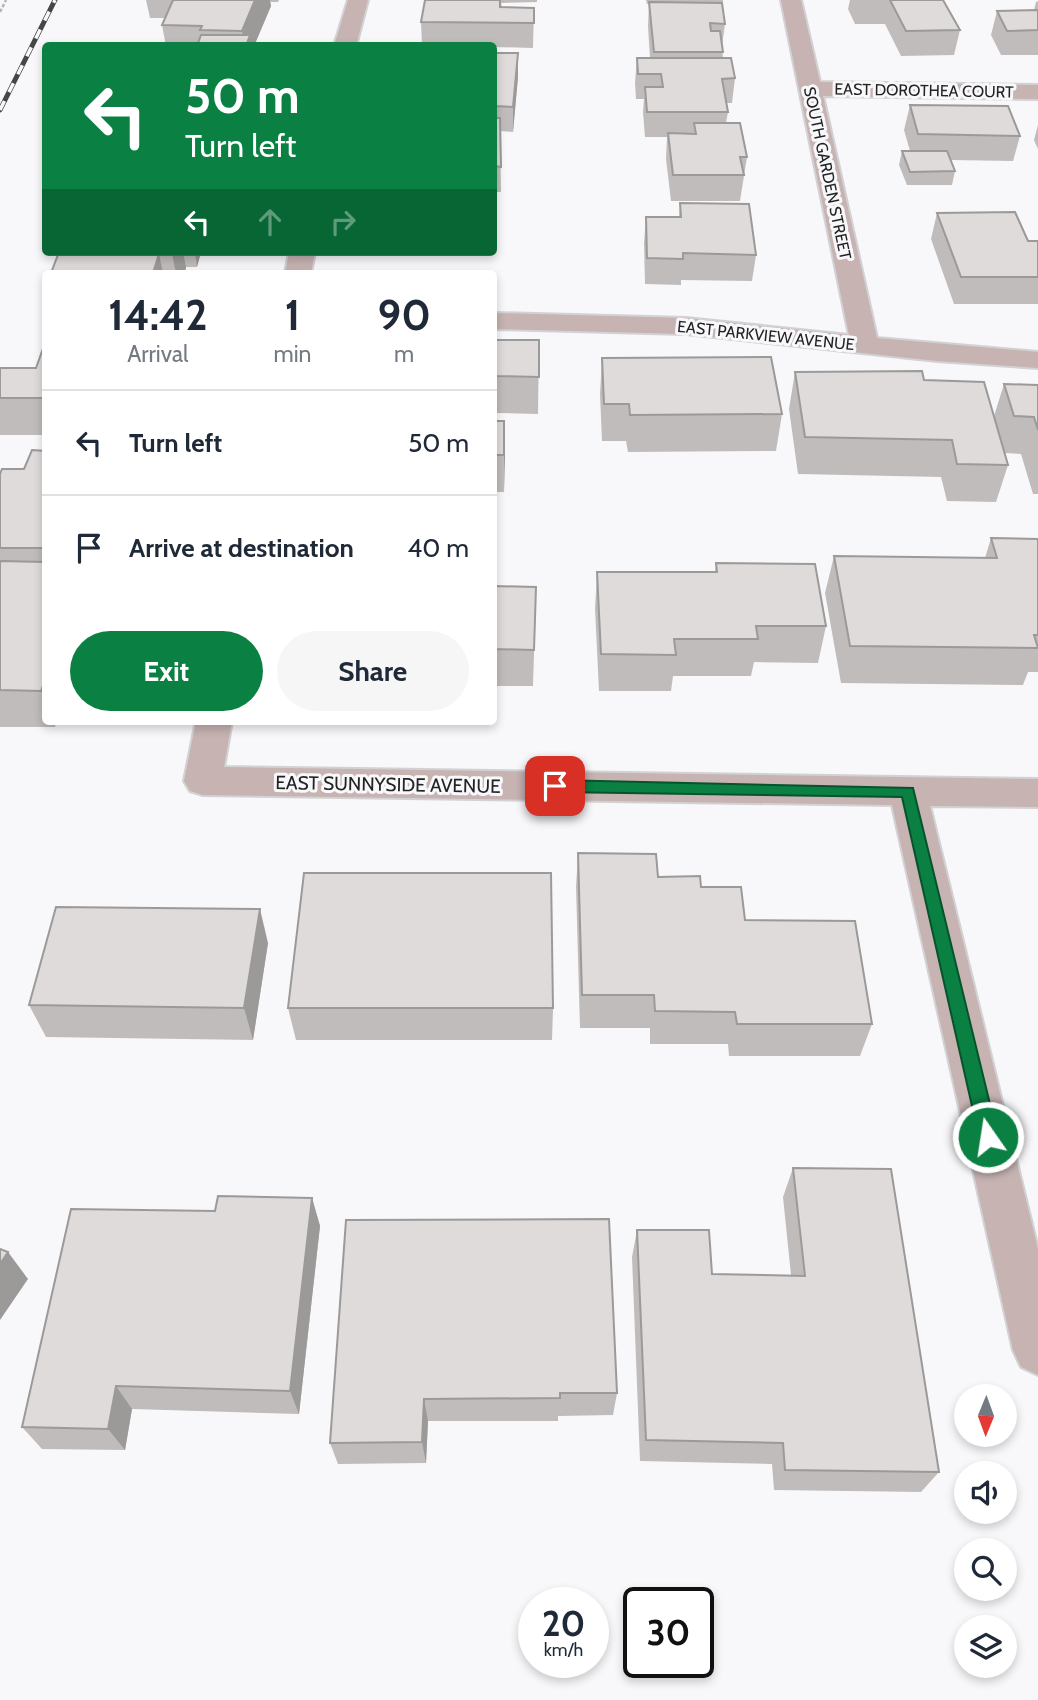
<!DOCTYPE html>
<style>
:root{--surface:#fff;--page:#f6f6f7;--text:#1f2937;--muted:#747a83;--line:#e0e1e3;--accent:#0b8043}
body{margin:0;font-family:Cabin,sans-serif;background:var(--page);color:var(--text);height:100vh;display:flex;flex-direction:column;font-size:26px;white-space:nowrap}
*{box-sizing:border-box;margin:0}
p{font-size:23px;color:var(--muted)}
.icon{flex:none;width:38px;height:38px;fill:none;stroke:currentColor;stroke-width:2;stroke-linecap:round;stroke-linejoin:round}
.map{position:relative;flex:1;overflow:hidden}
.drawer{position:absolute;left:42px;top:270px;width:455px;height:455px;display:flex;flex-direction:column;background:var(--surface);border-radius:7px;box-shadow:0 4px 10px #0003}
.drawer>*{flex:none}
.hud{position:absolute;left:42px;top:42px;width:455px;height:214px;border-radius:7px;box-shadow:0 4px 10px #0003;background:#0b8043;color:#fff;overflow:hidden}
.needle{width:46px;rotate:181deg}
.buttons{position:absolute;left:954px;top:1384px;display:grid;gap:14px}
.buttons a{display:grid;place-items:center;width:63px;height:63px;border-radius:50%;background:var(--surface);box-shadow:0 4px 10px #0003;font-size:35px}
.speed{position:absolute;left:518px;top:1587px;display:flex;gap:14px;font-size:35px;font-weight:700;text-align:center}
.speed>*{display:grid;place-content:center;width:91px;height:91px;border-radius:50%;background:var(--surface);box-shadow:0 4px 10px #0003;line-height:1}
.speed small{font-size:18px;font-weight:400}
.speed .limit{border:4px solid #111;border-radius:10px;background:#fff;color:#111}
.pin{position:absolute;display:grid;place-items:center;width:60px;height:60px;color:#fff;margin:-30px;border-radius:14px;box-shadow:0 4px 10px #0006}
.me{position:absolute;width:77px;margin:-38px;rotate:347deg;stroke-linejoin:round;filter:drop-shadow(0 0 5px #0008)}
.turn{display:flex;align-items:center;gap:24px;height:147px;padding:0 28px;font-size:32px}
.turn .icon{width:91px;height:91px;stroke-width:2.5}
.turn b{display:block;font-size:49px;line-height:60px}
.lanes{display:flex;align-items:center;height:66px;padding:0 28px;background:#0003;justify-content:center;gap:35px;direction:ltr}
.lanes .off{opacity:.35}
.eta{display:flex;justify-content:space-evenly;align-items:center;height:119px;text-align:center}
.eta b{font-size:42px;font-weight:700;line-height:49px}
.primary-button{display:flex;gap:14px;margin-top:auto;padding:14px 28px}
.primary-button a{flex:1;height:80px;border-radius:42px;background:var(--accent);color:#fff;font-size:28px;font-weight:700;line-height:80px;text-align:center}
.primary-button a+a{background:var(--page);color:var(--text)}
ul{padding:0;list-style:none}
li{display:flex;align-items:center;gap:21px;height:105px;padding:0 28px;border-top:2px solid var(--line)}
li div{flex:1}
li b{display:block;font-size:26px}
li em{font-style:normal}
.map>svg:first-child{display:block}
</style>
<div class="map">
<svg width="1038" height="1700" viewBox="0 0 1038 1700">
<rect width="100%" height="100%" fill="#f8f8fb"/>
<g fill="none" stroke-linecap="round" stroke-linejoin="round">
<g stroke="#d2d2d4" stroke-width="4">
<g id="street">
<path d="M348 0H368L356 46H334Z"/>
<path d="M781 0H801L820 82 1038 85V99L823 96 877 338 1038 352V368L937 361 686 334 494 329V313L686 318 849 335Z"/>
<path d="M289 252H315L311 273H285Z"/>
<path d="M196 721H232L224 767 1038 779V807L930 806 1038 1249V1375L1021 1367 1013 1350 892 805 203 795 190 791 184 781Z"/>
</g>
</g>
<path stroke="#b6b6b8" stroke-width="2.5" stroke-dasharray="3.5 2" stroke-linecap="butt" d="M0 12 6 0"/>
<use href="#street" fill="#c6b3b2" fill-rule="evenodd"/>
<g stroke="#464648" stroke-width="5">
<path id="rail" d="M0 110 55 0"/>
</g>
<use href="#rail" stroke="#f8f8fb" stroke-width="3.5" stroke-dasharray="10" stroke-linecap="butt"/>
</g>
<g fill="#c0bcbb">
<path d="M146 0H279L278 2H270L271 6 254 46H166L162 25 165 18H150Z"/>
<path d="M425 0H537V2L501 3 502 7 534 8 533 48 494 47V46H422L421 22Z"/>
<path d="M646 0H723L722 9 725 24 722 46 723 58 735 78 732 103H726L728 112 726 123 747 157 740 201H671L666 159 667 137H645L643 112 644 99H636L635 83 637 58H650L648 26 649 4H647Z"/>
<path d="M850 0H890L960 30 954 55 901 56 885 24H855L848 9Z"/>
<path d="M1038 1V55H1001L991 35 997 11 1034 10 1036 2Z"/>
<path d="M494 53H518V77L513 132 500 131 501 192H496V205H494Z"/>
<path d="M910 105 1020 136 1013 161 950 160 955 171 952 185H907L899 165 902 151H910L904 130Z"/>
<path d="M1038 125V149L1034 140Z"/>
<path d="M680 203 756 255 752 281 681 280V285L645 284 644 243 646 217H679Z"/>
<path d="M937 213 1028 241H1038V304H954L931 239Z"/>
<path d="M59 252H201L197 267H186L185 273H51Z"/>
<path d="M46 340V435H0V368H36Z"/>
<path d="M494 340H539L538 414 494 413Z"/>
<path d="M602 358 782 414 776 451 628 452 626 441H602L600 394Z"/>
<path d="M795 372 924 380 994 416 1004 384 1038 385V494H1033L1021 454 1005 453 1008 465 996 502 947 501 941 477 798 474 789 409Z"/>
<rect x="494" y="421" width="10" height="71"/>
<path d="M46 451V721H57L55 727H0V474L24 469Z"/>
<path d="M991 538 1038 539V672H1028L1023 685 841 683 825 593 834 556 985 558Z"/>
<path d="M716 563 826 626 818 663 754 662 751 676H673L671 691H599L595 609 597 572H715Z"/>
<path d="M494 586 536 587 533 686H494Z"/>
<path d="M578 853 658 877 701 887 745 920 872 1024 860 1056H729L728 1044H650V1028H580L576 887Z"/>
<path d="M268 943 253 1040 46 1037 29 1005Z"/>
<path d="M288 1008H553L552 1040H296Z"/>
<path d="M793 1168 939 1472 921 1492 774 1490 772 1464 640 1461 632 1257 637 1230 712 1274 791 1275 783 1197Z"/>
<path d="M312 1198 320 1226 299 1414 132 1409 125 1450 42 1449 22 1427 215 1211Z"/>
<path d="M346 1220 617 1393 613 1415 558 1416V1421H428L426 1463 338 1464 330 1443Z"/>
</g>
<g fill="#9c9999">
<path d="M255 0H270L271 6 254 46H244L242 31Z"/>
<path d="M518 53V77L513 132V107Z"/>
<path d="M173 252H183L186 267 185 273H176L172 254Z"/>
<path d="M195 252H201L197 267Z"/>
<path d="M159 254 163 273H153Z"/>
<path d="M504 421 505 458 504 492Z"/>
<path d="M46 678V702L41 691Z"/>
<path d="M260 909 268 943 253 1040 244 1008Z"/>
<path d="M312 1198 320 1226 299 1414 290 1391Z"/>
<path d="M8 1252 28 1279 0 1320V1264Z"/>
<path d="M116 1386 132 1409 125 1450 108 1429Z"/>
<path d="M424 1399 428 1421 426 1463 422 1442Z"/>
</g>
<g fill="#dfdbda" stroke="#9c9999" stroke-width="2">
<path d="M173 0H255L242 31 200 30 202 26 162 25Z"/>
<path d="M425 0H500V7L534 8V23L421 22Z"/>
<path d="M890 0H943L960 30 906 31Z"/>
<path d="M649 2 722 3 725 24 710 23 711 31H720L723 52H654Z"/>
<path d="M1038 10V30L1007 31 997 11Z"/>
<path d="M201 35H250L246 46H197Z"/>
<path d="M494 53H518L513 107 494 106Z"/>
<path d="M637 58H731L735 78 722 79 728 112H647L645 87H663L661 74H638Z"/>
<path d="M910 105 1008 106 1020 136 918 134Z"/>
<path d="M494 118H500L501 167 495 166 496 179H494Z"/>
<path d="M694 123H740L747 157H740L744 175H673L668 133 696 134Z"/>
<path d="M902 151H947L955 171 910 172Z"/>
<path d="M680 203 749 204 756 255 683 253V259L647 258 646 217H681Z"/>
<path d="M1015 212 1028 241H1038V277H961L937 213Z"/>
<path d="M59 252H173L172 254H159L153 273H51Z"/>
<path d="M46 340V398H0V368H36Z"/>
<path d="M494 340H539V377L494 376Z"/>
<path d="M771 357 782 414 630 415 629 404H604L602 358Z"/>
<path d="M922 371 924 380 984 382 1008 465 957 464 952 440 805 437 795 372Z"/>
<path d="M1004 384 1038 385V430L1034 417 1014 416Z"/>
<rect x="494" y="421" width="10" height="34"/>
<path d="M32 450 46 451V548H0V474L2 469H24Z"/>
<path d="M991 538 1038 539V635H1034L1038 648 850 646 834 556 997 558Z"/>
<path d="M0 561 46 562V678L41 691 0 690Z"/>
<path d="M716 563 815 564 826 626H756L758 639H674L676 655 601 654 597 572H717Z"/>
<path d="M494 586 536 587 534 650 494 649Z"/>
<path d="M578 853 656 854 658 877 700 876 701 887H741L745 920 855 921 872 1024H737L735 1012 655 1011 654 995H582Z"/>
<path d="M304 873H551L553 1008H288Z"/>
<path d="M56 907 260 909 244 1008 29 1005Z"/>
<path d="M793 1168 891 1169 939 1472 785 1470 783 1443 646 1440 637 1230H709L712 1274 805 1276Z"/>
<path d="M218 1196 312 1198 290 1391 116 1386 108 1429 22 1427 71 1209 215 1211Z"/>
<path d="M609 1219 617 1393H560V1398L424 1399 422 1442 330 1443 346 1220Z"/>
<path d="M0 1249 8 1252 0 1264Z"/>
</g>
<path fill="#0b8043" stroke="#07532c" stroke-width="2" d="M555 780 913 788 998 1137 995 1143 988 1146 982 1143 979 1137 902 797 555 792 548 786Z"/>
<g text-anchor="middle" stroke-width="6" stroke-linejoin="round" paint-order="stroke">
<g font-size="16" fill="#232324" stroke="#f8f8fb">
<text transform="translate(924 90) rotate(1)" y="6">EAST DOROTHEA COURT</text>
<text transform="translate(828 173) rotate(78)" y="6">SOUTH GARDEN STREET</text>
<text transform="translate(766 335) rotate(6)" y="6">EAST PARKVIEW AVENUE</text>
</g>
<g font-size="19" fill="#232324" stroke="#f8f8fb">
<text transform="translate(388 784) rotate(1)" y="7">EAST SUNNYSIDE AVENUE</text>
</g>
</g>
</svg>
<div class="buttons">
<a><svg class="needle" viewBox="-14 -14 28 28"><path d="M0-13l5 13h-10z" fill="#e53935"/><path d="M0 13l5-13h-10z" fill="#747a83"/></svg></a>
<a><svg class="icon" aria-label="sound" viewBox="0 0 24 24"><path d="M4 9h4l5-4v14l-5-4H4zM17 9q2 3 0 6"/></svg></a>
<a><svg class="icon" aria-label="search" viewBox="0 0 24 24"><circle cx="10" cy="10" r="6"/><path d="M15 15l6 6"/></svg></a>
<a><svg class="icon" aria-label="layers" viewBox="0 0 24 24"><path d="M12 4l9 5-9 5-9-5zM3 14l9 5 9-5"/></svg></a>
</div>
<div class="speed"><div>20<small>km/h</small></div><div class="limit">30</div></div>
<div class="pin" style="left:555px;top:786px;background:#d93025"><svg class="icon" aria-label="arrive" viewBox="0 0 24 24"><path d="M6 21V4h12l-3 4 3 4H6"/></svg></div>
<svg class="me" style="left:988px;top:1137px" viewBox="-20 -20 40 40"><circle r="17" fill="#0b8043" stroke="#fff" stroke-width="3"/><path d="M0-11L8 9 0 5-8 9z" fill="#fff"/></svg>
<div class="hud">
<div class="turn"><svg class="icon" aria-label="left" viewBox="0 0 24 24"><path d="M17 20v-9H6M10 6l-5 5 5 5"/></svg><div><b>50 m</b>Turn left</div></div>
<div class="lanes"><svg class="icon" aria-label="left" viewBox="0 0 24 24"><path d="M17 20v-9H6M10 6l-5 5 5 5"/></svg><svg class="icon off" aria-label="ahead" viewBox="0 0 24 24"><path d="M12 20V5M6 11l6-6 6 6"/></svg><svg class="icon off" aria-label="right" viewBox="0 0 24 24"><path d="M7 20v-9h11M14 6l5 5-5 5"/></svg></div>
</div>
<section class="drawer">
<div class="eta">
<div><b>14:42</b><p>Arrival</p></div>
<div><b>1</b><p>min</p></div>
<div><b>90</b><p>m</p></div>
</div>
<ul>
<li><svg class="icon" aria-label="left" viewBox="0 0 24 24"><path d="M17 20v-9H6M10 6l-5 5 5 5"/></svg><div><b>Turn left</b></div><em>50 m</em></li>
<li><svg class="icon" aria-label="arrive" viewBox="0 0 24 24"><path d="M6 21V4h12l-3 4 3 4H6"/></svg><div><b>Arrive at destination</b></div><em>40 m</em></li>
</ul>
<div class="primary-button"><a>Exit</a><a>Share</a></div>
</section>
</div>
